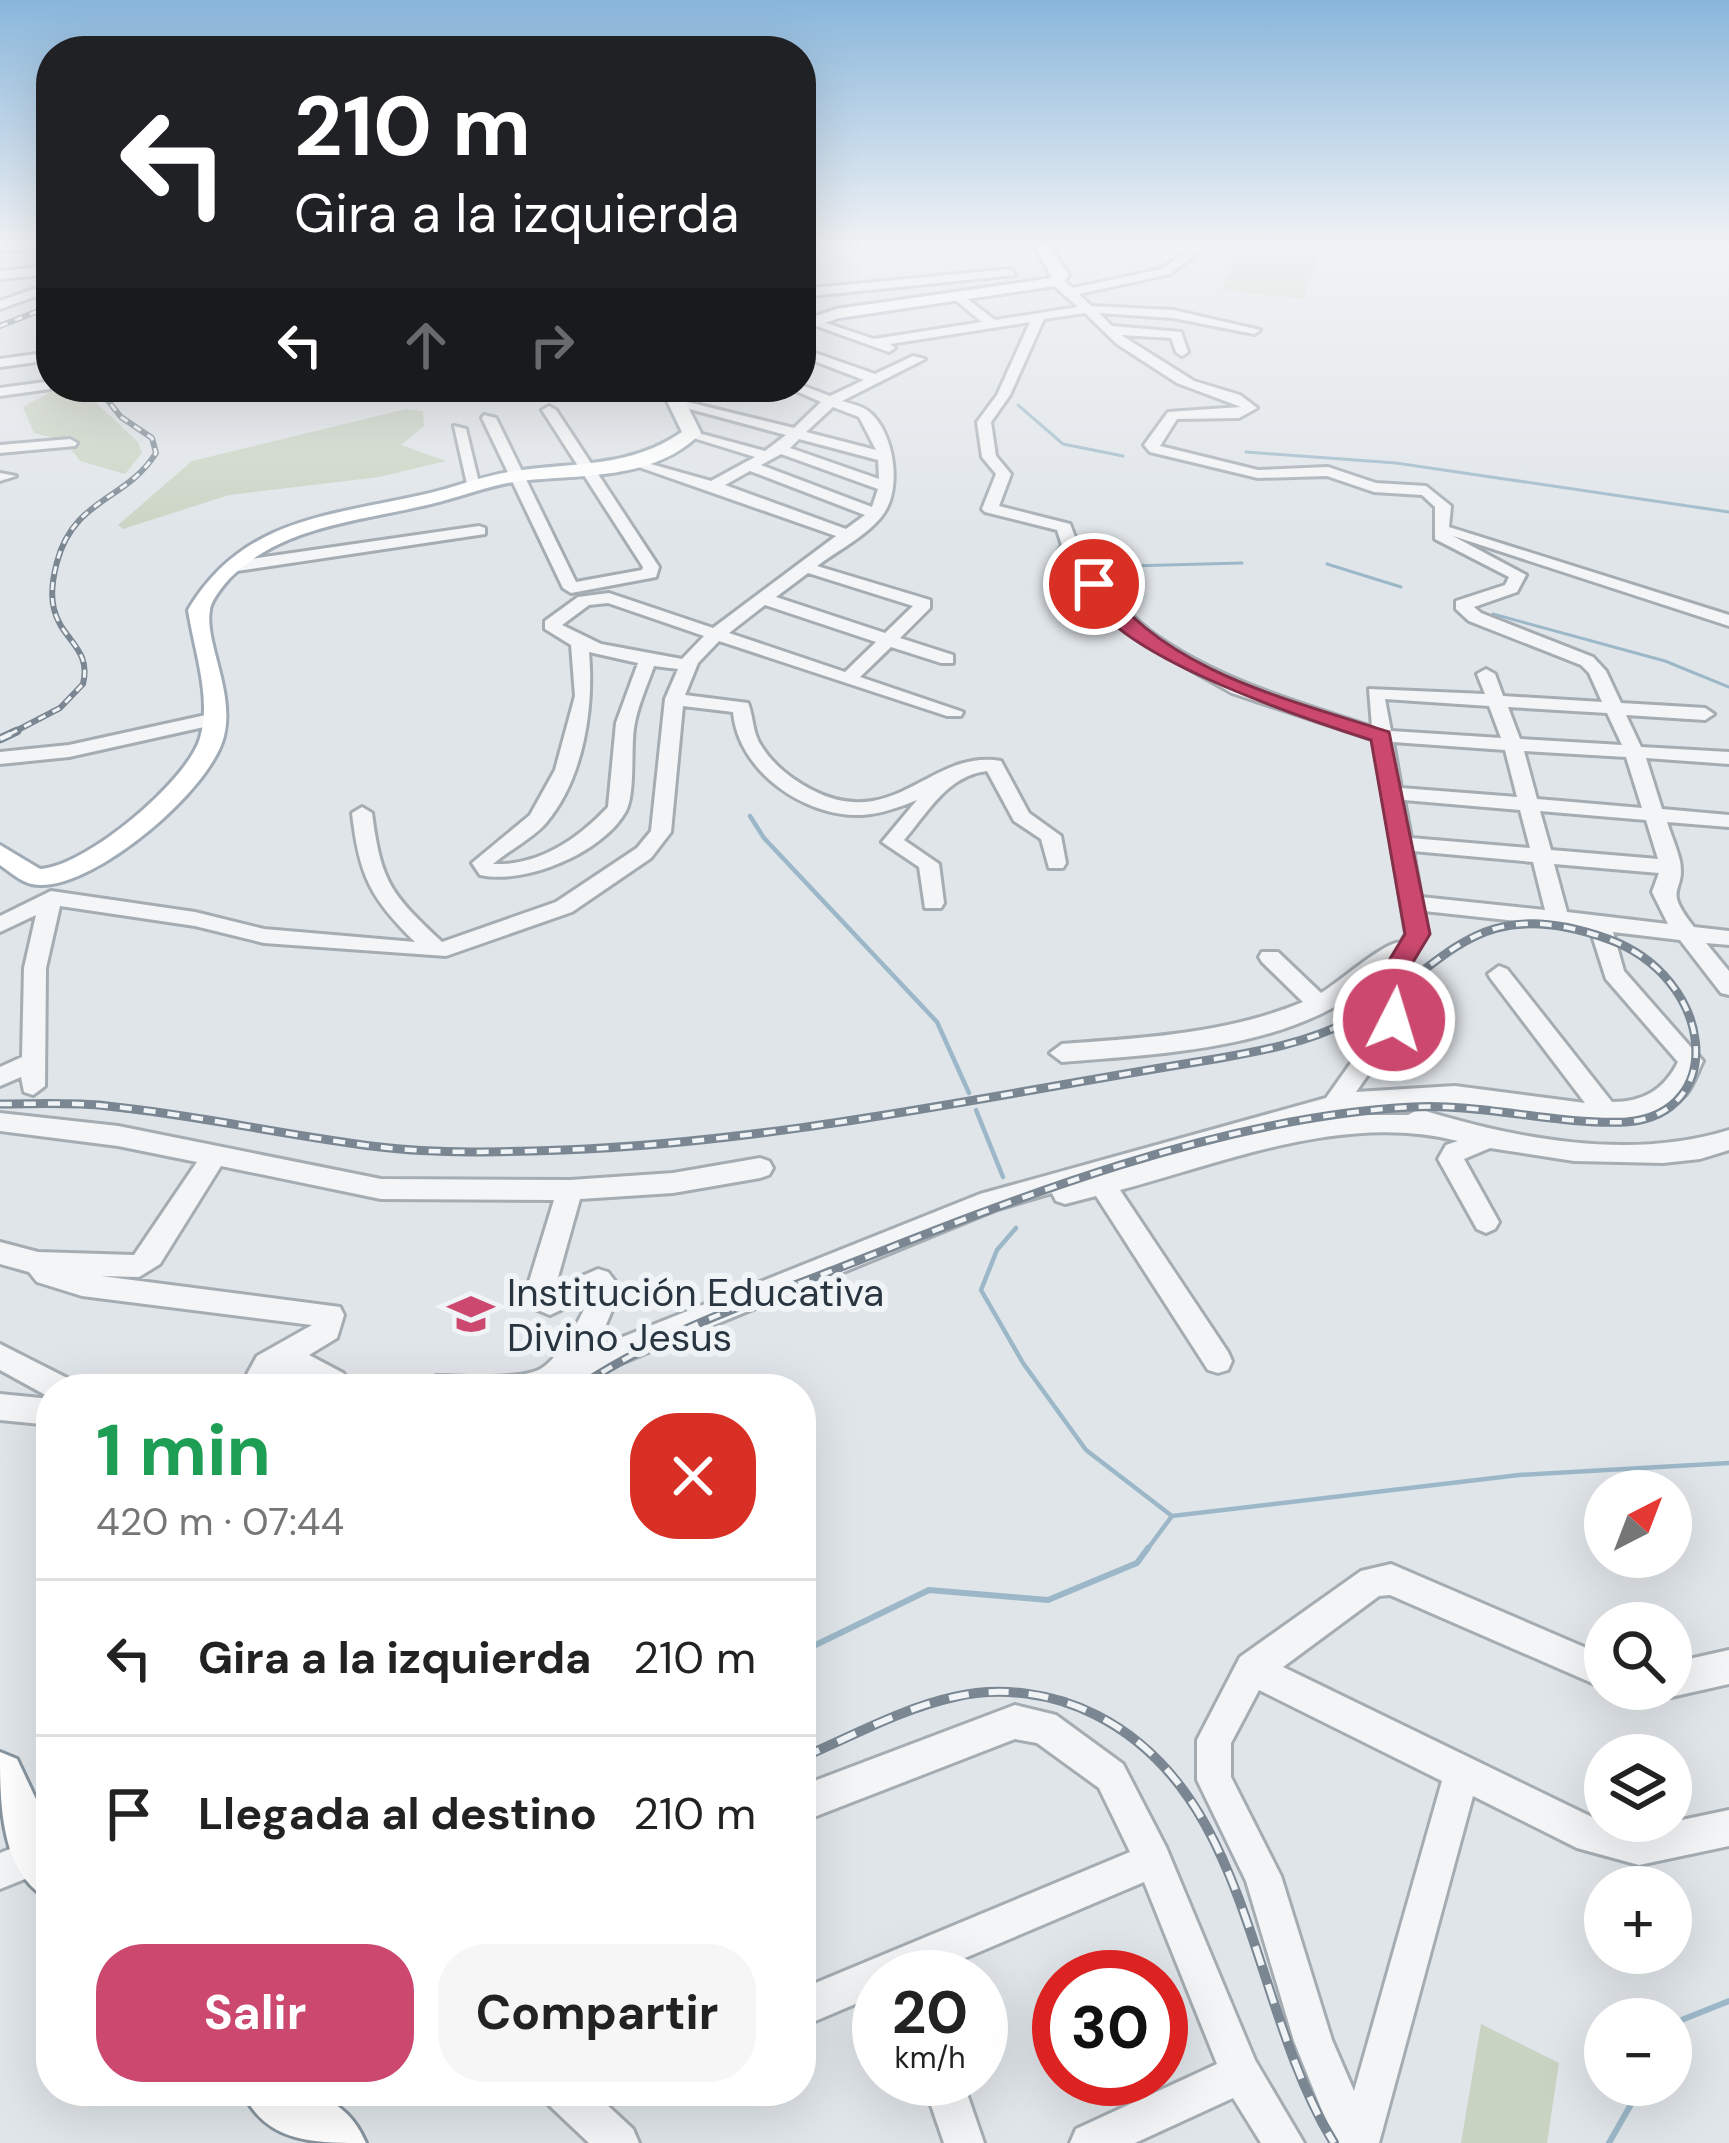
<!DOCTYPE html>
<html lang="es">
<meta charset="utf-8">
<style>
:root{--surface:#fff;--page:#f6f6f6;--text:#222;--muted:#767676;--line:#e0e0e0;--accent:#cc486f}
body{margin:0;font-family:"DM Sans",sans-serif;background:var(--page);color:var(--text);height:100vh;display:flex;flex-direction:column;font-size:45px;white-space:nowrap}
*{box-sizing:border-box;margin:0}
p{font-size:39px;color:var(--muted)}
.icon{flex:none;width:66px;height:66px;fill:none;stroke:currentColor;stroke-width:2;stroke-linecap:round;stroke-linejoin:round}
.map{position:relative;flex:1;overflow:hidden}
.details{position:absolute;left:36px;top:1374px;width:780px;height:732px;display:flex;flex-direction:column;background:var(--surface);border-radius:48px;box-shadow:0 12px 48px #0002}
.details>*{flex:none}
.top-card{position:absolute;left:36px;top:36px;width:780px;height:366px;border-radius:48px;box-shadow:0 12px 48px #0002;background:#202124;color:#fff;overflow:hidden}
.needle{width:78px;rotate:42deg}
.fabs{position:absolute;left:1584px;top:1470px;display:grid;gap:24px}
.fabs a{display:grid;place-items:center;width:108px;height:108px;border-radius:50%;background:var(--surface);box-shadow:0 12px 48px #0002;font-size:60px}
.speed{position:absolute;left:852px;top:1950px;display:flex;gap:24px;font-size:60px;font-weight:700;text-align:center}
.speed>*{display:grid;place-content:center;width:156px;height:156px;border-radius:50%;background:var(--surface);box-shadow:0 12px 48px #0002;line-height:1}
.speed small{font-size:30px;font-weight:400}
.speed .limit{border:18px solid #d22;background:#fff;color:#111}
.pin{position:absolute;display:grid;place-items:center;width:102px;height:102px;color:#fff;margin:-51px;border:6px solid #fff;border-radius:50%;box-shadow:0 3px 12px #0007}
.me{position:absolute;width:132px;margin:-66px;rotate:5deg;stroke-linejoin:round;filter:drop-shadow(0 0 9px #0008)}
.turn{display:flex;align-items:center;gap:42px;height:252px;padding:0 60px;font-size:54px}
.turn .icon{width:156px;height:156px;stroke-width:2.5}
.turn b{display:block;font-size:84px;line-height:102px}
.lanes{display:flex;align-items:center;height:114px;padding:0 60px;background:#0003;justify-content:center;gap:60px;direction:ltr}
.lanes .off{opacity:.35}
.round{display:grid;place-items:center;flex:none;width:126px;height:126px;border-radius:48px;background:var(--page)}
.head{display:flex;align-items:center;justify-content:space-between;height:204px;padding:0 60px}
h1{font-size:72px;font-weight:700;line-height:90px;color:#1e9e55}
.primary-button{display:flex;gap:24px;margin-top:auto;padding:24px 60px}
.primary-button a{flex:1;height:138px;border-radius:48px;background:var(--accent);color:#fff;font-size:48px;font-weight:700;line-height:138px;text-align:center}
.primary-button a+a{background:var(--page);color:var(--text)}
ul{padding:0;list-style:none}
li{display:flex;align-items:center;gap:36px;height:156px;padding:0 60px;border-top:3px solid var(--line)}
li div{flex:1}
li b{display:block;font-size:45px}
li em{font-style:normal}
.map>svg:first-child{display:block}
</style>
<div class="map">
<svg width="1729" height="2143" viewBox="0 0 1729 2143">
<rect width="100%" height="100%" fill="#e0e5e9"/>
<g fill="#c9d3c2">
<path d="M1240 247 1317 257 1304 299 1222 290Z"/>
<path d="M60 387H79L138 442 142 453 125 474 80 461 65 441 34 433 23 407Z"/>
<path d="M406 409 423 411 424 426 401 445 446 461 379 477 229 495 123 529 118 525 192 461Z"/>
<path d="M1481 2024 1559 2063 1547 2143H1461Z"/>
</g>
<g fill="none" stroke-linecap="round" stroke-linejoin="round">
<g stroke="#9cb8c8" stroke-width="3">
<path d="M0 253 51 250"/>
<path d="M1018 405 1063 444 1123 456"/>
<path d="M1246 452 1396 463 1729 512"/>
<path d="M1327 564 1401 587"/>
<path d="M1091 567 1242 563"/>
<path d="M1493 614 1665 661 1729 687"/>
</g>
<g stroke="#9cb8c8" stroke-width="4.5">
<path d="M750 816 764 838 937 1022 969 1093"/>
<path d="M976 1110 1003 1177"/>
<path d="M1016 1228 997 1250 981 1290 1023 1363 1086 1450 1172 1516"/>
<path d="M1146 1551 1172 1516 1519 1475 1729 1463"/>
</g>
<g stroke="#9cb8c8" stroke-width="6">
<path d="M801 1652 929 1590 1048 1600 1137 1563 1148 1548"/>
<path d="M1671 2035 1679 2021 1729 2001"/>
<path d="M1609 2143 1642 2085"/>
</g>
<g stroke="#a5adb3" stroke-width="6">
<g id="minor">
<path d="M1199 242H1212L1170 274 1079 294 1091 306 1173 310 1260 330 1254 334 1173 318 1099 313 1112 326 1181 332 1188 352 1182 356 1176 352 1171 338 1121 335 1194 381 1240 395 1257 408 1239 418 1177 419 1160 446 1258 470 1328 467 1376 483 1426 486 1451 506 1449 527 1729 615V626L1453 536 1526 575 1517 592 1474 607 1481 613 1593 657 1606 671 1621 703 1705 708 1714 714 1705 720 1626 715 1641 747 1729 752V764L1646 758 1662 809 1729 815V827L1667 822C1671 835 1677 848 1680 861 1686 895 1661 885 1694 927L1729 931V945L1706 943 1729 971V995L1721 993 1680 940 1613 932 1624 971 1703 1061C1698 1071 1693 1086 1686 1094 1638 1149 1515 1108 1453 1104 1407 1101 1359 1107 1315 1120L1334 1115H1408L1419 1109C1516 1139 1629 1161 1729 1130V1150L1700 1159 1663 1163 1574 1161 1490 1148 1464 1159 1499 1222 1495 1229 1486 1233 1477 1229 1438 1159 1446 1145 1458 1141C1346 1112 1228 1161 1120 1190L1228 1352 1232 1361 1228 1370 1218 1373 1208 1370 1096 1196 1065 1204 1056 1201 1052 1193 995 1210 558 1389H422L426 1380 436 1376C461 1376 522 1381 542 1368 559 1358 583 1315 590 1296L550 1315 528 1306 524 1298 554 1200 381 1199 221 1166 160 1264 139 1277 101 1276 340 1307 344 1315 337 1338 309 1355 343 1373 357 1389C347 1389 335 1391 325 1389 306 1386 300 1375 276 1376L268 1389H239L257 1356 312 1325 82 1296 37 1282 29 1272 0 1264V1242L38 1252 134 1255 197 1162 118 1146 0 1131V1113L118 1126 381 1179 570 1180 673 1173 760 1158 769 1161 773 1168 769 1175 760 1178 673 1193 580 1199 555 1288 598 1269 608 1272 621 1289 602 1334 590 1350 980 1194 1326 1098 1382 1019 1381 974C1299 1049 1169 1053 1062 1062L1050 1053 1062 1044C1144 1038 1226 1034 1303 1002L1262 962 1259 957 1262 952H1278L1321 993C1341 981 1384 942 1401 942L1406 934 1374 740 1232 693 1141 642 1077 580 1051 572 1049 569 1062 545 1057 530 985 512 982 509 996 474 982 457 977 422 997 395 1030 322 890 344 895 348 889 352 805 322 811 318 874 339 982 322 954 299 958 292 995 320 1078 307 1053 285V279H1061L1073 288 1162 269ZM1085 313 1117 344 1177 383 1241 407 1168 412 1144 445 1150 452 1258 478 1327 476 1374 492 1422 495 1435 507V539L1509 577 1505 585 1456 601V609L1469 621 1581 665 1589 673 1602 702 1503 696 1495 674 1486 669 1477 674 1485 694 1369 689 1372 727C1297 702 1220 681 1155 635 1123 613 1105 578 1066 567L1078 545 1070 524 999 506 1011 474 996 456 991 422 1010 395 1044 319ZM1385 699 1489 706 1501 738 1391 731ZM1508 707 1607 713 1622 745 1520 739ZM1393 742 1505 750 1517 797 1401 788ZM1524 751 1626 757 1642 808 1537 799ZM1404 800 1520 810 1530 848 1411 838ZM1540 811 1646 820 1658 859 1551 850ZM1413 851 1533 862 1545 910 1421 897ZM1554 864 1659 873 1652 892 1668 924 1567 912ZM1424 911 1590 929 1606 979 1678 1062C1664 1090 1643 1102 1612 1102L1507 969 1499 966 1488 974 1491 979 1585 1103 1455 1086 1356 1092 1406 1020 1401 977 1428 934Z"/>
<path d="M51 266V274L0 279V271Z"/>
<path d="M1011 269 1015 275 801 297V289Z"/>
<path d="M51 283V291L0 309V301Z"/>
<path d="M801 348 875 374 913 356 925 359 842 401C849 403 862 406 868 411 894 431 902 487 884 513 870 534 837 551 817 566L930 600V608L900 638 953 655V663H941L891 647 860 677 963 712 961 716H947L719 641 698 663 685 695 748 703C754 718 752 733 762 747 774 766 793 780 812 790 895 833 932 748 1001 761L1029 813 1061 836 1066 863 1063 868H1049L1041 839 1014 821 987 771C948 775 928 812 904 840L939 864 944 903 941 908H925L919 867 882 842 917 800C900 807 881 814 862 815 804 817 738 771 733 712L683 706 671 832 651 858 572 912 446 956 264 943 195 926 60 906 46 968 45 1086 33 1095 24 1092 21 1077 0 1086V1067L22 1057 24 968 36 915 0 932V916L51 891 195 912 264 929 415 942C370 898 359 875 352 813L362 807 372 813C381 883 391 894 442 942L556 902 637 848 651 831 665 699 678 669 654 666C647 686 637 707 634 728 631 749 635 794 626 811 603 853 525 885 480 875L472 863 530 815 555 770 575 696 571 645 545 629V621L578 597 609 593 713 628 836 536 633 465 640 461 711 481 755 457 687 436V430L765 451 786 435 671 404V398L794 428 821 402 787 387 801 385 830 396 864 380 801 356ZM833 407 859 417 876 450 806 432ZM799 439 878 460 879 479 790 448ZM781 454 878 489 872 507 761 465ZM750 471 865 515 846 529 725 485ZM808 573 913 606 885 633 776 597ZM608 603 704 636 682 659 601 644 562 625 589 605ZM765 605 876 642 845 672 729 633ZM589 652 638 663 616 723 608 807C578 839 539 866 493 864 509 850 532 839 546 823 584 778 594 707 589 652Z"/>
<path d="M51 352V360L0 367V359Z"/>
<path d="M45 382 51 385 50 389 0 396V388Z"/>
<path d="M297 387H311L297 399 290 395Z"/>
<path d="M549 406 556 410 659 567 656 577 571 593 563 588 482 418 484 415 496 418 576 582 642 570 643 567 542 410Z"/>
<path d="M454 426 466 429 480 487 467 484Z"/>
<path d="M70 439 77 443 75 446 0 453V445Z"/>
<path d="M0 473 16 476 0 481Z"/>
<path d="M479 526 485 528V534L230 572 222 567 230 562Z"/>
<path d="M215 713 224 719 222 723 69 757 0 764V752L69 745Z"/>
<path d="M0 1344 71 1380 75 1389H51V1398L0 1370Z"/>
<path d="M0 1394 51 1399V1425L0 1420Z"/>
<path d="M1391 1564 1605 1656 1606 1689 1390 1595 1379 1596 1283 1667 1594 1818 1639 1829 1729 1810V1846L1639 1865 1577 1848 1473 1796 1379 2143H1335L1294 2041 1246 1881 1197 1780V1740L1240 1657 1361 1571ZM1259 1690 1442 1781 1354 2091 1332 2040 1281 1876 1231 1777V1743Z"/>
<path d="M1729 1650V1684L1671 1697 1659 1692 1658 1689H1671V1663Z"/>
<path d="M1015 1705 1056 1715 1123 1764 1166 1847 1255 2060 1304 2143H1261L1233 2098 1135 2143H1070L1076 2129 1217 2064 1144 1882 920 1977H879V1994L801 2027V1989L1130 1852 1099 1788 1037 1743 1015 1739 801 1822V1786Z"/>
<path d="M37 1838 51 1846 50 1869 0 1889V1853Z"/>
<path d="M922 2079H962L984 2143H944Z"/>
<path d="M543 2091H592L633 2129 639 2143H589L549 2105Z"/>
</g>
</g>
<g stroke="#a0abb5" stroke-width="6">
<g id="major">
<path d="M1033 242H1047L1069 275 1062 285 839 318 801 331V321L836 309 1052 278Z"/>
<path d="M677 387H694L685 401 701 433C654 481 581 474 520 481 490 485 461 497 431 504 362 521 282 525 229 579 223 586 211 600 210 610 204 641 235 692 224 736 211 790 96 887 40 885 24 885 13 874 0 865V845L40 869C85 867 187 782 200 738 212 698 194 650 188 610 243 517 331 516 426 494 456 487 485 475 515 471 576 462 630 468 682 432L667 401Z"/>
</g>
</g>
<g stroke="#88959f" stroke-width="6">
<g id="highway">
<path d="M0 1752 17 1759 51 1831V1900C0 1876 0 1803 0 1752Z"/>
<path d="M242 2091C294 2091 342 2086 366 2143 313 2143 266 2143 242 2091Z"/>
</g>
</g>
<use href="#minor" fill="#f3f5f7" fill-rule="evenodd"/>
<use href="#major" fill="#fff" fill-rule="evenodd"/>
<use href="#highway" fill="#fff" fill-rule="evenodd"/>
<g stroke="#7a8792" stroke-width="6">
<g id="rail-far2">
<path d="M0 326 51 306"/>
<path d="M10 734 60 708 83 684C92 648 61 640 54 609 50 594 53 577 57 562 74 498 126 501 156 453L152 438 121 417 97 387"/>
</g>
</g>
<g stroke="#7a8792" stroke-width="9">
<g id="rail-far1">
<path d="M0 739 17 731"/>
<path d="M0 1104C35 1104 72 1102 107 1106 198 1115 288 1136 380 1147 438 1154 504 1152 563 1150 781 1142 1000 1093 1215 1059 1260 1051 1306 1043 1347 1022 1448 969 1470 890 1608 939 1714 977 1729 1114 1626 1122 1554 1125 1483 1103 1412 1107 1221 1117 1016 1198 839 1268 749 1303 657 1334 576 1389"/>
</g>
</g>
<g stroke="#7a8792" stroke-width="10">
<path id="rail" d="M801 1758C851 1737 900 1709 954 1697 1001 1686 1053 1693 1096 1715 1253 1794 1248 2004 1334 2143"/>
</g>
<use href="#rail-far2" stroke="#f0f4f6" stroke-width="3" stroke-dasharray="8" stroke-linecap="butt"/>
<use href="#rail-far1" stroke="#f0f4f6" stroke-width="4.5" stroke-dasharray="12" stroke-linecap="butt"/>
<use href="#rail" stroke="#f0f4f6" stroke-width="6" stroke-dasharray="20" stroke-linecap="butt"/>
</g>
<linearGradient id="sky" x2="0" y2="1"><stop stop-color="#89b6db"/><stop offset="0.45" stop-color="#f1f3f5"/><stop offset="1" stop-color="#f1f3f5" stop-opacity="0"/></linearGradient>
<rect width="1729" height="542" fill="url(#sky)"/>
<path fill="#cc486f" stroke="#852f48" stroke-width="3" d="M1087 580H1101C1162 671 1291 700 1389 732L1430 934 1401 982 1403 1026H1385L1376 982 1405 934 1371 740C1315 722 1085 648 1087 580Z"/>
<defs>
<g id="school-bare" transform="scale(3.6)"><path d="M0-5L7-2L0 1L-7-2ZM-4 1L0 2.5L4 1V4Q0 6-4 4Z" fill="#cc486f" stroke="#f0f4f6" stroke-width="2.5" paint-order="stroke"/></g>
</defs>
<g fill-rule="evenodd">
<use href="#school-bare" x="471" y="1314"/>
</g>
<g text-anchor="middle" stroke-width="12" stroke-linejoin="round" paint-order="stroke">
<g font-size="39" fill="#293540" stroke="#f0f4f6" text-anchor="start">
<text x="507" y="1306">Institución Educativa<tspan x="507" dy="45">Divino Jesus</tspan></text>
</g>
</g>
</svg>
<div class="fabs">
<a><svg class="needle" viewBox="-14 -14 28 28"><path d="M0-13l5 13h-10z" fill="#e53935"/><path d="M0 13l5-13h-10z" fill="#767676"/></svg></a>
<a><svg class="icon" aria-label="search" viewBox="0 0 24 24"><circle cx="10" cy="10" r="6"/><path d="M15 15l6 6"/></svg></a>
<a><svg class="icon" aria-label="layers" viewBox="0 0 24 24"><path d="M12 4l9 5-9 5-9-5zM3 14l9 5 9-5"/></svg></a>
<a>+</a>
<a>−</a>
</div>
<div class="speed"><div>20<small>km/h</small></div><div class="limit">30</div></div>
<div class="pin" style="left:1094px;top:584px;background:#d93025"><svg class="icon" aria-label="arrive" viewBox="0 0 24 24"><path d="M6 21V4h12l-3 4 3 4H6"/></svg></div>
<svg class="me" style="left:1394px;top:1020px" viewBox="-20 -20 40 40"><circle r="17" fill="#cc486f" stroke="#fff" stroke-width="3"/><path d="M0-11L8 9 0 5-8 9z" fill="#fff"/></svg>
<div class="top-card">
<div class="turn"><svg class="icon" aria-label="left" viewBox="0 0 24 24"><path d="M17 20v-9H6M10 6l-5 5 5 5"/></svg><div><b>210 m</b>Gira a la izquierda</div></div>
<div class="lanes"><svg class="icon" aria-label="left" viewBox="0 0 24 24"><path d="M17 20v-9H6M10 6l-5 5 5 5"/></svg><svg class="icon off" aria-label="ahead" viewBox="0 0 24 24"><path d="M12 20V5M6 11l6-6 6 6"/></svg><svg class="icon off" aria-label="right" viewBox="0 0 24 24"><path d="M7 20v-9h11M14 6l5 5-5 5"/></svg></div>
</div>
<section class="details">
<div class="head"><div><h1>1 min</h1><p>420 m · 07:44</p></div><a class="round" style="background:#d93025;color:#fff"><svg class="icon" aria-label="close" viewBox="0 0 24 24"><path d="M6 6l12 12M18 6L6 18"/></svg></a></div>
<ul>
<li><svg class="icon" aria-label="left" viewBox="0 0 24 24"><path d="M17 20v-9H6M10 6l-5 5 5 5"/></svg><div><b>Gira a la izquierda</b></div><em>210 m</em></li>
<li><svg class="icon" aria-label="arrive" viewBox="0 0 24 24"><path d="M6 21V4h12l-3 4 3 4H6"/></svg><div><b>Llegada al destino</b></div><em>210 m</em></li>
</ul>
<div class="primary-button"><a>Salir</a><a>Compartir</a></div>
</section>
</div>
